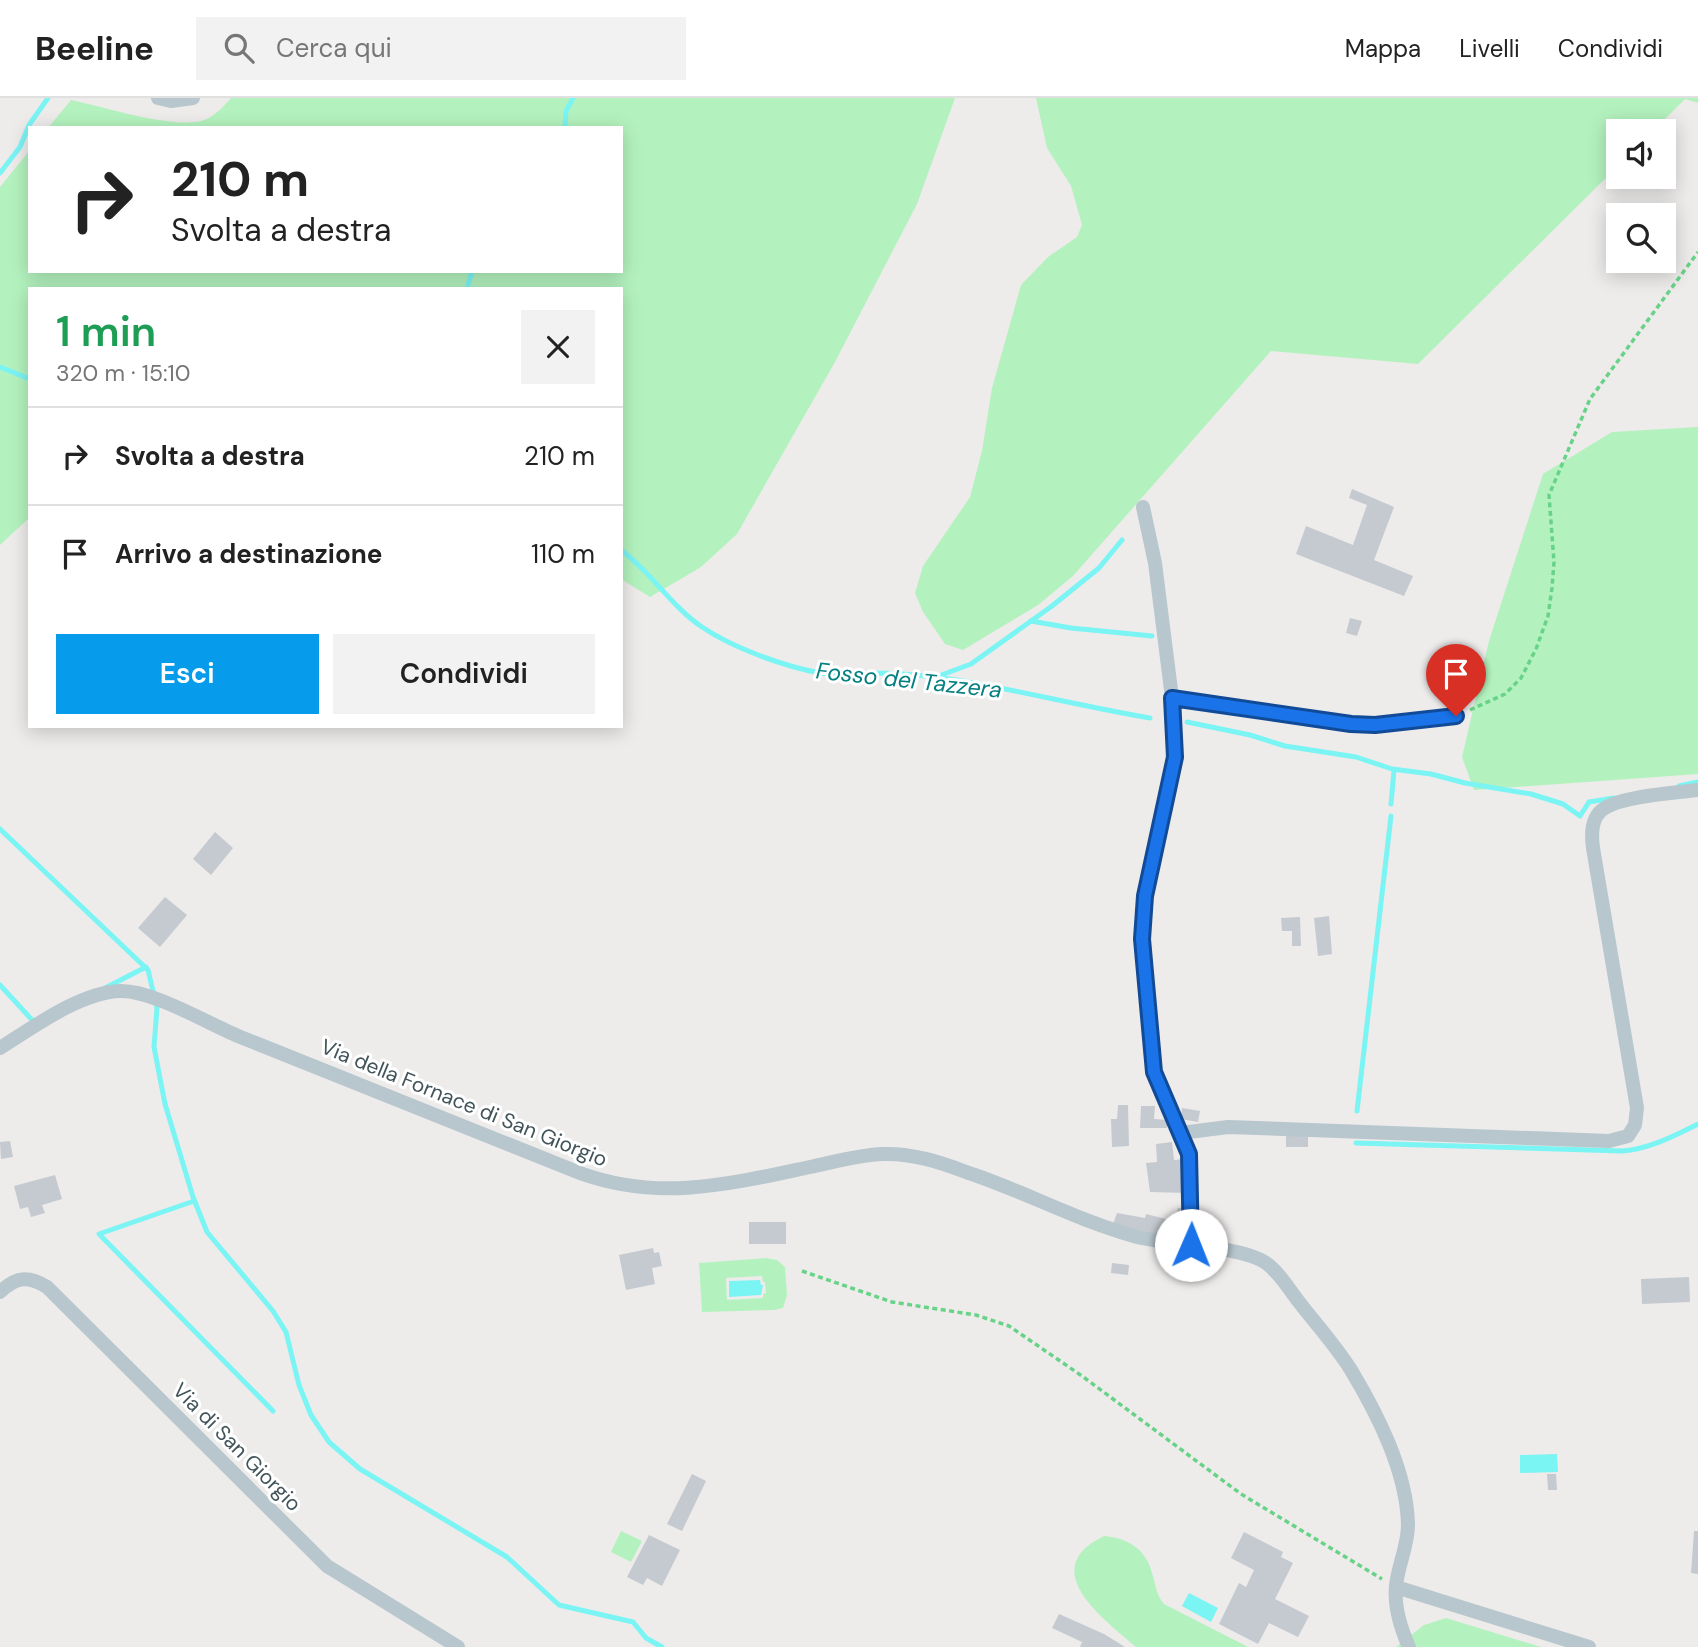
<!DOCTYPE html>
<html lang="it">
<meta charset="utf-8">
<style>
:root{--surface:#fff;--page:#f2f2f2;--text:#222;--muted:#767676;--line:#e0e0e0;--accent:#079bec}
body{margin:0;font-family:"DM Sans",sans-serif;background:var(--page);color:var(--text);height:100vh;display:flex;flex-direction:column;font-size:26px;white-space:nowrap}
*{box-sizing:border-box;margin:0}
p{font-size:23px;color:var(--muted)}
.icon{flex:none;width:38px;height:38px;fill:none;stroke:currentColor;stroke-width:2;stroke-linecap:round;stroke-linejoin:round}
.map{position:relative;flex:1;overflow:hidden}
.side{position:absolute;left:28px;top:189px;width:595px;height:441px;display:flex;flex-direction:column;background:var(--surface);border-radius:0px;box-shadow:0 4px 18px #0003}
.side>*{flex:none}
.hud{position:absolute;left:28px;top:28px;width:595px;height:147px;border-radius:0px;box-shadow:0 4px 18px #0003;background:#fff;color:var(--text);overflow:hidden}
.tools{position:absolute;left:1606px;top:21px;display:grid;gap:14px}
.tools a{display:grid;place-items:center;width:70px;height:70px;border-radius:0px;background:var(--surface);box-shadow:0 4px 18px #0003;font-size:35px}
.pin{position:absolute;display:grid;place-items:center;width:60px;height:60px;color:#fff;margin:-72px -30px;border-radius:50% 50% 50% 0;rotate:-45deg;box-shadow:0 0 7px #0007}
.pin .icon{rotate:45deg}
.me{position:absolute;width:77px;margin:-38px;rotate:1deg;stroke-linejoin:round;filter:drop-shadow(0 0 5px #0008)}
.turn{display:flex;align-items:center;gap:24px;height:147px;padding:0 28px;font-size:32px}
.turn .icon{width:91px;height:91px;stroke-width:2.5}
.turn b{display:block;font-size:49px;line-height:60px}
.round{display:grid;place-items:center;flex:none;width:74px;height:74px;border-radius:0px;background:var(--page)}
.summary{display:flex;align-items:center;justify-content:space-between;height:119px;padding:0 28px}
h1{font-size:42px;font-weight:600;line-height:52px;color:#1e9e55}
.button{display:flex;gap:14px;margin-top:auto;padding:14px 28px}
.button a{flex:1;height:80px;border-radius:0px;background:var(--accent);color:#fff;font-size:28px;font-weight:600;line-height:80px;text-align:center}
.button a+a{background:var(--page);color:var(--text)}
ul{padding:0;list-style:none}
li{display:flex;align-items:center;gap:21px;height:98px;padding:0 28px;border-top:2px solid var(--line)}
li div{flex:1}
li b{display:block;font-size:26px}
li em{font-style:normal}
header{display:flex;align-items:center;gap:42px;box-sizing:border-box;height:98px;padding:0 35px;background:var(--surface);border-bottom:2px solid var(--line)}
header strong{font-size:33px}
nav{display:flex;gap:38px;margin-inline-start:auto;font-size:24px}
.search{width:490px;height:63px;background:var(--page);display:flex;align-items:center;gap:18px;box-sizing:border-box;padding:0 24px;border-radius:0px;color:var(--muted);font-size:26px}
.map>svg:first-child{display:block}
</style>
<header>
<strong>Beeline</strong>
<div class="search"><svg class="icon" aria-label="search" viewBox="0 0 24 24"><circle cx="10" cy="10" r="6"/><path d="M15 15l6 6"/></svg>Cerca qui</div>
<nav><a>Mappa</a><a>Livelli</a><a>Condividi</a></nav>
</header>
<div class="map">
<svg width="1698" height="1549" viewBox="0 0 1698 1549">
<rect width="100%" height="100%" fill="#eeebeb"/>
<g fill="#b3f2be" fill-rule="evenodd">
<path d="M231 0H955L917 106 835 264 737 436 701 469 650 499 621 481V191H30V419L0 447V89L30 52V173H621V30H48L71 2C105 9 168 30 201 23 213 20 223 9 231 0Z"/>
<path d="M1036 0H1698V5L1685 1 1653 33H1619V67L1418 266 1271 253 1073 478 1038 507 963 552 945 546 923 514 915 495 923 468 970 399 982 353 992 290 1021 187 1048 159 1077 139 1082 127 1071 88 1047 50Z"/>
<path d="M1698 329V676L1474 692 1462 659 1489 543 1543 376 1612 334Z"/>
<path d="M766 1160 777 1162 785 1169 787 1197 783 1210 774 1212 702 1214 699 1165ZM762 1178 763 1184H765L766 1195 763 1196V1200L727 1202 726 1180Z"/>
<path d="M621 1433 642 1443 631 1464 611 1454Z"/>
<path d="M1104 1438C1128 1440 1146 1451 1152 1475 1156 1487 1156 1497 1164 1506L1248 1549H1136C1104 1521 1035 1471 1104 1438Z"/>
<path d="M1446 1520 1541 1549H1396L1424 1527Z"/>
</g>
<g fill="#7bf4f4">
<path d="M760 1182 761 1187H763L761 1197 729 1199V1183Z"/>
<path d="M1557 1356 1558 1374 1520 1375V1357Z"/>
<path d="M1189 1495 1218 1510 1211 1524 1182 1508Z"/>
</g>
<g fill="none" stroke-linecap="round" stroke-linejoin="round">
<g stroke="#7bf4f4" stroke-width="5">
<path d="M565 30 566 13 573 0"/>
<path d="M0 75 20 49 29 27 48 0"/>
<path d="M467 191 472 173"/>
<path d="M0 269 30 281"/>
<path d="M621 452C651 474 671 508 702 529 733 550 783 568 820 575 838 578 855 575 873 575 901 575 930 578 957 582 1022 593 1085 609 1150 620"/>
<path d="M1031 523 1071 530 1152 538"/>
<path d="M936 579 971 566 1052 508 1099 470 1122 442"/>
<path d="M1187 624 1250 637 1285 648 1356 659 1392 671 1431 676 1465 685 1531 696 1563 706 1580 718 1589 704 1614 700"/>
<path d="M1679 688 1698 684"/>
<path d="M1391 706 1394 672"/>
<path d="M0 731 148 872 157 910 154 949 165 1006 193 1099 207 1134 273 1213 286 1234 299 1287 311 1317 329 1344 360 1371 507 1459 559 1507 633 1524 646 1540 662 1549"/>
<path d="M0 887 33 923 36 922"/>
<path d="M105 890 146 869"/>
<path d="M1357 1013 1391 718"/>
<path d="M1356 1045 1622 1053C1649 1051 1674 1038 1698 1026"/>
<path d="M194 1103 99 1136 273 1313"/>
</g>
</g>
<g fill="#c4cacf">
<path d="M1352 391 1394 409 1374 462 1413 478 1404 498 1296 456 1306 428 1353 447 1367 407 1349 400Z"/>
<path d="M1350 520 1362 523 1357 538 1346 535Z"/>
<path d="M215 734 233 750 211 777 193 761Z"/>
<path d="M165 799 187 817 160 849 138 830Z"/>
<path d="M1329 818 1332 856 1318 858 1314 820Z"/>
<path d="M1300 819 1301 848H1292V833H1282L1281 820Z"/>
<path d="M1118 1007H1128L1129 1048 1112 1049 1111 1021H1117Z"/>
<path d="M1141 1008H1155L1154 1021 1167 1022V1030H1140Z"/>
<path d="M1182 1010 1200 1013 1198 1024 1181 1021Z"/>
<path d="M1308 1035V1049H1286V1036Z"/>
<path d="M10 1043 13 1059 1 1061 0 1044Z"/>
<path d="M1172 1044 1174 1062 1185 1061 1188 1095 1150 1094 1146 1065 1157 1064 1156 1046Z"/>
<path d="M55 1077 62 1101 42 1107 45 1115 31 1119 28 1109 20 1111 14 1088Z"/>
<path d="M1178 1110 1187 1111 1184 1130 1179 1129 1177 1137 1160 1140 1113 1126 1117 1115 1145 1120 1146 1116 1174 1123Z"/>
<rect x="749" y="1124" width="37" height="22"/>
<path d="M653 1150 654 1155 659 1154 662 1168 652 1170 655 1186 626 1192 619 1157Z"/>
<path d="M1112 1165 1129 1167 1128 1177 1111 1175Z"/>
<path d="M1689 1179 1690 1204 1642 1206 1641 1181Z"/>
<path d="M692 1376 706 1383 682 1433 667 1426Z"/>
<path d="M1547 1376H1556L1557 1392H1548Z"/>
<path d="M1694 1433H1698V1476L1691 1475Z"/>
<path d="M1244 1434 1283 1454 1281 1459 1293 1465 1275 1501 1309 1518 1298 1539 1269 1525 1258 1546 1219 1526 1239 1485 1246 1489 1254 1472 1231 1460Z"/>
<path d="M649 1437 680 1452 662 1488 647 1480 643 1487 627 1479Z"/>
<path d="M1059 1516 1104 1536 1125 1549H1080L1082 1544 1052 1530Z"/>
</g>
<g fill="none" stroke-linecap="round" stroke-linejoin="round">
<g stroke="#68d388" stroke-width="3.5" stroke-dasharray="5 3.5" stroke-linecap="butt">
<path d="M1470 612 1505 596 1521 580 1536 551 1548 518 1552 490 1554 464 1549 397 1590 301 1698 154"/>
<path d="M802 1173 892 1204 976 1217 1009 1228 1082 1278 1241 1396 1382 1481"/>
</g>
<g stroke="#b7c7cd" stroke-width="14">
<path d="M158 0 171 3 193 0"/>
<path d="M1143 409 1155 465 1172 600 1175 640 1172 676 1145 798 1143 857 1154 974 1189 1057 1191 1147"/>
<path d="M1172 600 1366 627 1456 618"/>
<path d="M0 950C32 930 81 894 120 893 152 892 207 925 238 938 352 984 466 1030 580 1075 659 1104 730 1086 810 1069 834 1064 858 1057 883 1056 912 1055 940 1064 966 1074 1024 1093 1078 1123 1137 1139 1170 1147 1241 1148 1266 1165 1279 1174 1289 1191 1299 1204 1316 1226 1336 1248 1351 1272 1378 1317 1407 1374 1408 1427 1408 1448 1398 1467 1396 1488 1394 1508 1401 1531 1409 1549"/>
<path d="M1181 1035 1228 1029 1609 1043 1628 1038 1635 1027 1637 1010 1593 750C1591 736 1591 718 1605 710 1623 698 1675 695 1698 692"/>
<path d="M0 1194C16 1179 28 1177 47 1189L327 1468 458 1549"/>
<path d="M1396 1489 1589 1549"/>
</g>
</g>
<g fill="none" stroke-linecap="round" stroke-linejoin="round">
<g stroke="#114b97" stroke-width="18">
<path id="route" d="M1191 1147 1189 1056 1154 974 1142 841 1145 798 1175 659 1172 600 1351 626 1375 627 1456 618"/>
</g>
<use href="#route" stroke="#1a73e8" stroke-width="12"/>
</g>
<g text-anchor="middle" stroke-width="6" stroke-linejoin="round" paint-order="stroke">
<g font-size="21" fill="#42545a" stroke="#fff">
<text transform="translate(464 1005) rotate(22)" y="7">Via della Fornace di San Giorgio</text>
<text transform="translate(237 1349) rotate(45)" y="7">Via di San Giorgio</text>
</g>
<g font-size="23" font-style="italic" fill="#058080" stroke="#fff">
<text transform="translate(909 582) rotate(6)" y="8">Fosso del Tazzera</text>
</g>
</g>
</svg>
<div class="tools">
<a><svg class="icon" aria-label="sound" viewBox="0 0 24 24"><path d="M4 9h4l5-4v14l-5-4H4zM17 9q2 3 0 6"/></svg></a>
<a><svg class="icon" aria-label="search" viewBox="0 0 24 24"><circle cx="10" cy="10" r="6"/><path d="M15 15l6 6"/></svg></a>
</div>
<div class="pin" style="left:1456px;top:618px;background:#d93025"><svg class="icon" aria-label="arrive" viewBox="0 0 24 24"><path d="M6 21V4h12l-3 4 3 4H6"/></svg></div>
<svg class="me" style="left:1191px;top:1147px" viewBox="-20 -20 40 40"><circle r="19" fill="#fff"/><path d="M0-13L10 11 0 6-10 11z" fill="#1a73e8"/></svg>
<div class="hud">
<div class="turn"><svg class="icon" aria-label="right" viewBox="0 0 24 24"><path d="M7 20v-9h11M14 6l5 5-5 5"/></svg><div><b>210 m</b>Svolta a destra</div></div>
</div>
<section class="side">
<div class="summary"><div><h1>1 min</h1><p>320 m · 15:10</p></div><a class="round"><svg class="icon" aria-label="close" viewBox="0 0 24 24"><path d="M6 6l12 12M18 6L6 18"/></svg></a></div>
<ul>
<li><svg class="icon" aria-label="right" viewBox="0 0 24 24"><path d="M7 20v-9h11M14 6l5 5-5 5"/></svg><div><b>Svolta a destra</b></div><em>210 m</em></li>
<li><svg class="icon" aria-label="arrive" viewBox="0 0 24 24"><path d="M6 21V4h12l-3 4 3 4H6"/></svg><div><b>Arrivo a destinazione</b></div><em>110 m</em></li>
</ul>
<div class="button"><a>Esci</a><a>Condividi</a></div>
</section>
</div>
